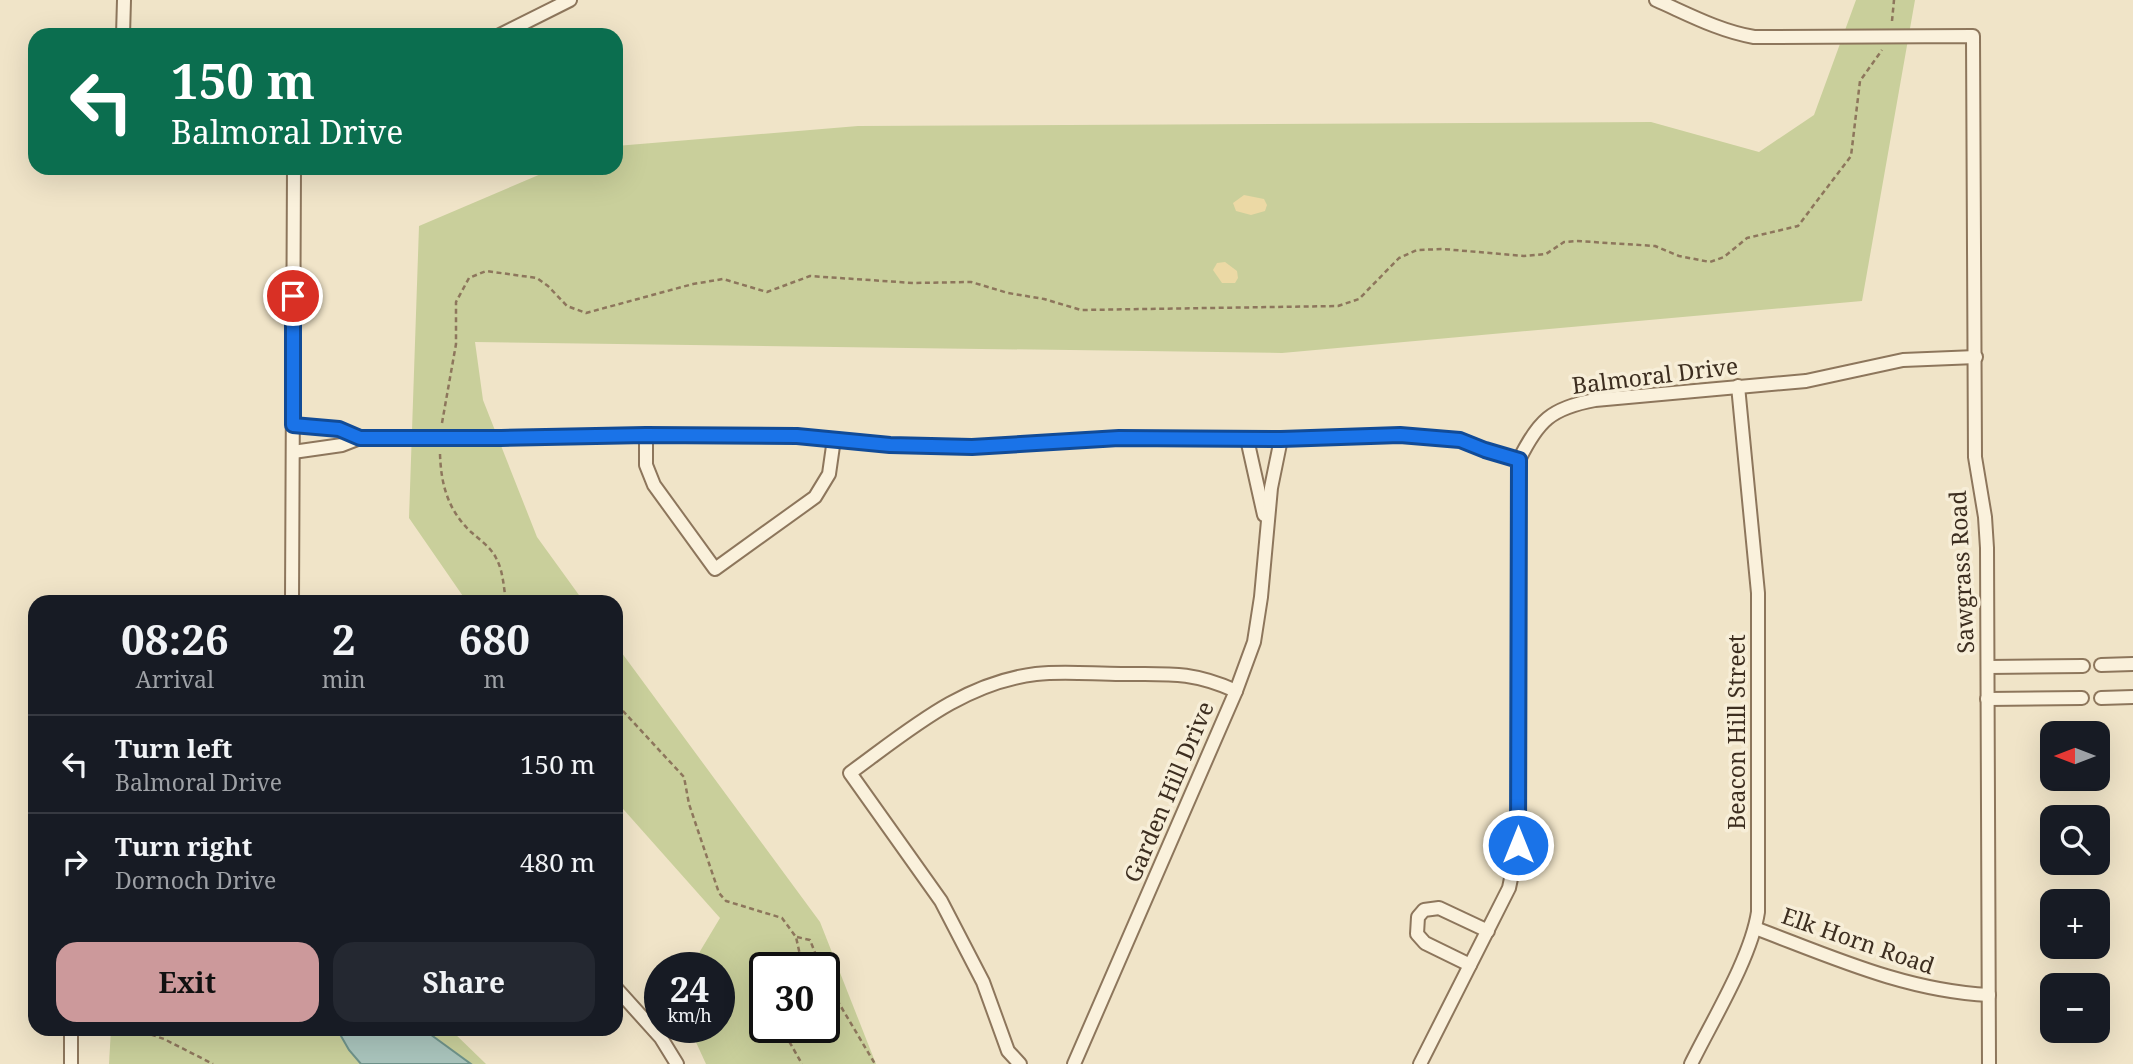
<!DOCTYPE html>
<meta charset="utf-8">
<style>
:root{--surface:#171b24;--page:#242831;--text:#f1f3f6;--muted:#9ea1a6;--line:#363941;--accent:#cc999b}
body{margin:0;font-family:"Noto Serif",serif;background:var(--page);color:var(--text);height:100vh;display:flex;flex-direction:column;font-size:26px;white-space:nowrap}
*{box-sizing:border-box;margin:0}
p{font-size:23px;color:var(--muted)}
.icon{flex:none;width:38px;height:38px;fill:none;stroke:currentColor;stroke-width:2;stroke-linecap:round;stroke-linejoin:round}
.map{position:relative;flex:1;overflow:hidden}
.drawer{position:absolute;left:28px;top:595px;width:595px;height:441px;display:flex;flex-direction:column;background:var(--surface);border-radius:21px;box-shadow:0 7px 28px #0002}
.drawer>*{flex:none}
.banner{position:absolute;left:28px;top:28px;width:595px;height:147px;border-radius:21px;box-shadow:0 7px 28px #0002;background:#0b6e4f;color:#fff;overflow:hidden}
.needle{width:46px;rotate:270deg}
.buttons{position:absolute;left:2040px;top:721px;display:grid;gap:14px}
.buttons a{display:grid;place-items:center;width:70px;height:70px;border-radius:14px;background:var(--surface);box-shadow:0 7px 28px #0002;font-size:35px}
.speed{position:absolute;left:644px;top:952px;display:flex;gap:14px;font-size:35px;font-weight:700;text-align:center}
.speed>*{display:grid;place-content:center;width:91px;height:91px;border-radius:50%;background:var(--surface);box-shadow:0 7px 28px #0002;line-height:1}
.speed small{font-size:18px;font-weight:400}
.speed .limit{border:4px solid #111;border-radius:10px;background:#fff;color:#111}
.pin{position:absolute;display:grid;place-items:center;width:60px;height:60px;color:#fff;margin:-30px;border:4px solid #fff;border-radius:50%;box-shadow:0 2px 7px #0007}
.me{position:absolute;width:77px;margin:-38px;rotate:0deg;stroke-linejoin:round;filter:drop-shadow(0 0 5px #0008)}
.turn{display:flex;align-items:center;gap:24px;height:147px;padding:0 28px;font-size:32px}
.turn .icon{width:91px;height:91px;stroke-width:2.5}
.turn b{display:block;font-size:49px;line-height:60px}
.eta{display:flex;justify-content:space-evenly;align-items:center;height:119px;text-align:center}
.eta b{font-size:42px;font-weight:700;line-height:49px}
.button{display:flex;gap:14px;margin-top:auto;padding:14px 28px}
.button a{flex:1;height:80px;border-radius:21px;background:var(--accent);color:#111;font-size:28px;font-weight:700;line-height:80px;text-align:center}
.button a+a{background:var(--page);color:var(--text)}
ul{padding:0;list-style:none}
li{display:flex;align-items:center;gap:21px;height:98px;padding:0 28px;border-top:2px solid var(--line)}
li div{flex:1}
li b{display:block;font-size:26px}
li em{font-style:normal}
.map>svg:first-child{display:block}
</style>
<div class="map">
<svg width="2133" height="1064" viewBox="0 0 2133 1064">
<rect width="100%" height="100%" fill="#f0e4c8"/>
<g fill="#c9cf9b" fill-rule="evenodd">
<path d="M1856 0H1915L1862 301 1282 353 475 342 483 400 537 537 584 602H467L409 518 419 226 555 168H616V146L858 126 1651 122 1759 152 1814 115Z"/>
<path d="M616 645 820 922 876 1064H706L689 1027H719V968H690L720 918 616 801ZM765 968H824V1027H765Z"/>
<path d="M111 1029H450L486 1064H109Z"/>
</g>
<g fill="#ecd9a5">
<path d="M1244 195 1264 199 1267 205 1265 211 1251 215 1236 211 1233 203Z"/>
<path d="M1225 262 1237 271 1238 278 1235 283H1222L1213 270 1217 263Z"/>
</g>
<path fill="#a9c4bc" stroke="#6f938a" stroke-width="2" d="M337 1029H423L471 1064H361L349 1050Z"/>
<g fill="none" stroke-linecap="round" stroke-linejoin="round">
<g stroke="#8d765c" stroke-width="16">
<g id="street">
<path d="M1656 0C1688 14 1719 31 1754 37L1973 36 1975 457 1985 517 1987 548 1989 1064"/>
<path d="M123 35 124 0"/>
<path d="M500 35 570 0"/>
<path d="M293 425 339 429 360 438H501L646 435 797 436 890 445 972 447 1119 438 1281 439 1400 435 1460 440 1485 450 1519 460C1538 421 1551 408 1595 400L1806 381 1903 360 1976 357"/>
<path d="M646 435V465L654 485 715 569 815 497 829 474 834 439"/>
<path d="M1247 439 1264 515"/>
<path d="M293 452 342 445 360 438"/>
<path d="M292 602 294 168"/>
<path d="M2101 665 2133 664"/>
<path d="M1988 667 2083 666"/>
<path d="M2101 698 2133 697"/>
<path d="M1987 699 2082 698"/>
<path d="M1755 928C1832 957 1906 991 1989 995"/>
<path d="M1470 965 1425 943 1417 934 1418 917 1424 910 1439 908 1488 931"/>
<path d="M616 988 661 1038 677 1064"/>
<path d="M71 1064V1029"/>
<path d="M1020 1064 1008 1051 983 982 941 901 850 773C908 731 962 683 1036 674 1064 671 1093 674 1121 674 1168 674 1192 671 1236 691"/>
<path d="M1074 1064 1236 691 1254 642 1261 597 1271 488 1281 439"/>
<path d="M1420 1064 1509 888 1518 845 1519 460"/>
<path d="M1691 1064C1712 1021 1751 958 1758 912V593L1738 386"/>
</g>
</g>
<g stroke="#8d765c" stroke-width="2.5" stroke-dasharray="5 3.5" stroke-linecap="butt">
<path d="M1892 21 1894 0"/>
<path d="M442 423 456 344V302L469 278 486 271 537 278 548 286 567 306 586 313 693 284 723 279 767 292 810 276 913 283 971 282 1008 293 1044 299 1081 310 1338 306 1359 299 1399 258 1417 250 1443 249 1524 256 1546 254 1564 242 1577 241 1655 246 1679 256 1710 262 1724 257 1747 238 1798 226 1851 156 1860 81 1882 50"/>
<path d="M440 454C441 485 448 510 471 532 480 540 492 548 497 560 503 571 504 589 506 602"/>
<path d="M616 686 623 711 684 777 689 804 719 893 726 901 782 918 796 937 800 955 795 968"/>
<path d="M797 937 810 940 821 968"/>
<path d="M824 978 875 1064"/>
<path d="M781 1027 802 1064"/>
<path d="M135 1029 164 1039 213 1064"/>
</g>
<use href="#street" stroke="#faf1dc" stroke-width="12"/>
</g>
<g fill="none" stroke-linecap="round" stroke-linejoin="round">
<g stroke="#114b97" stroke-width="18">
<path id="route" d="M293 296V425L339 429 360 438H501L646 435 797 436 890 445 972 447 1119 438 1281 439 1400 435 1460 440 1485 450 1519 460 1518 845"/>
</g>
<use href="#route" stroke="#1a73e8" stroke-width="12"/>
</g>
<g text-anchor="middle" stroke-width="7" stroke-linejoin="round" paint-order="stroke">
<g font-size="23" fill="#3d2e20" stroke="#f7eed8">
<text transform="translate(1655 376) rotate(-7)" y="8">Balmoral Drive</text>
<text transform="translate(1962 572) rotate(-93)" y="8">Sawgrass Road</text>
<text transform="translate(1737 732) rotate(-90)" y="8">Beacon Hill Street</text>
<text transform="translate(1169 792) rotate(-67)" y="8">Garden Hill Drive</text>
<text transform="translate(1858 941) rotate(19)" y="8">Elk Horn Road</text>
</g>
</g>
</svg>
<div class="buttons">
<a><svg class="needle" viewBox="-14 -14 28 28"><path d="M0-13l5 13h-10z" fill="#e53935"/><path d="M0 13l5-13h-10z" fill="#9ea1a6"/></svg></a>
<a><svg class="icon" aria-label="search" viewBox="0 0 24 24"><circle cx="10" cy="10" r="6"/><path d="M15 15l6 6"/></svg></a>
<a>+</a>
<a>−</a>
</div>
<div class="speed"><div>24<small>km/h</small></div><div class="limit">30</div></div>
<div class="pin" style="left:293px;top:296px;background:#d93025"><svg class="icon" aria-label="arrive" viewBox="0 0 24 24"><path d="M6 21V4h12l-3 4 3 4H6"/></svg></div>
<svg class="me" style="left:1518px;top:845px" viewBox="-20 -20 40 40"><circle r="17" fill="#1a73e8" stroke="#fff" stroke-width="3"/><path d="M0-11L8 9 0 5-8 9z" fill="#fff"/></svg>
<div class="banner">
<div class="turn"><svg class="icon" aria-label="left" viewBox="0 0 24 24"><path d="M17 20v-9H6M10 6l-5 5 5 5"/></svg><div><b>150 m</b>Balmoral Drive</div></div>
</div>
<section class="drawer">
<div class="eta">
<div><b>08:26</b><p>Arrival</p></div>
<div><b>2</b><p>min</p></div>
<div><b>680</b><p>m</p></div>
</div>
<ul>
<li><svg class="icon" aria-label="left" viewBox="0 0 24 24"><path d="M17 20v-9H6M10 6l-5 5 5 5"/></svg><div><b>Turn left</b><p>Balmoral Drive</p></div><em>150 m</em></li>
<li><svg class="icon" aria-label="right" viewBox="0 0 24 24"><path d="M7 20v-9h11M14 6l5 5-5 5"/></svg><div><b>Turn right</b><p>Dornoch Drive</p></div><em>480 m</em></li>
</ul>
<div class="button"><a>Exit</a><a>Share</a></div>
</section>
</div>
